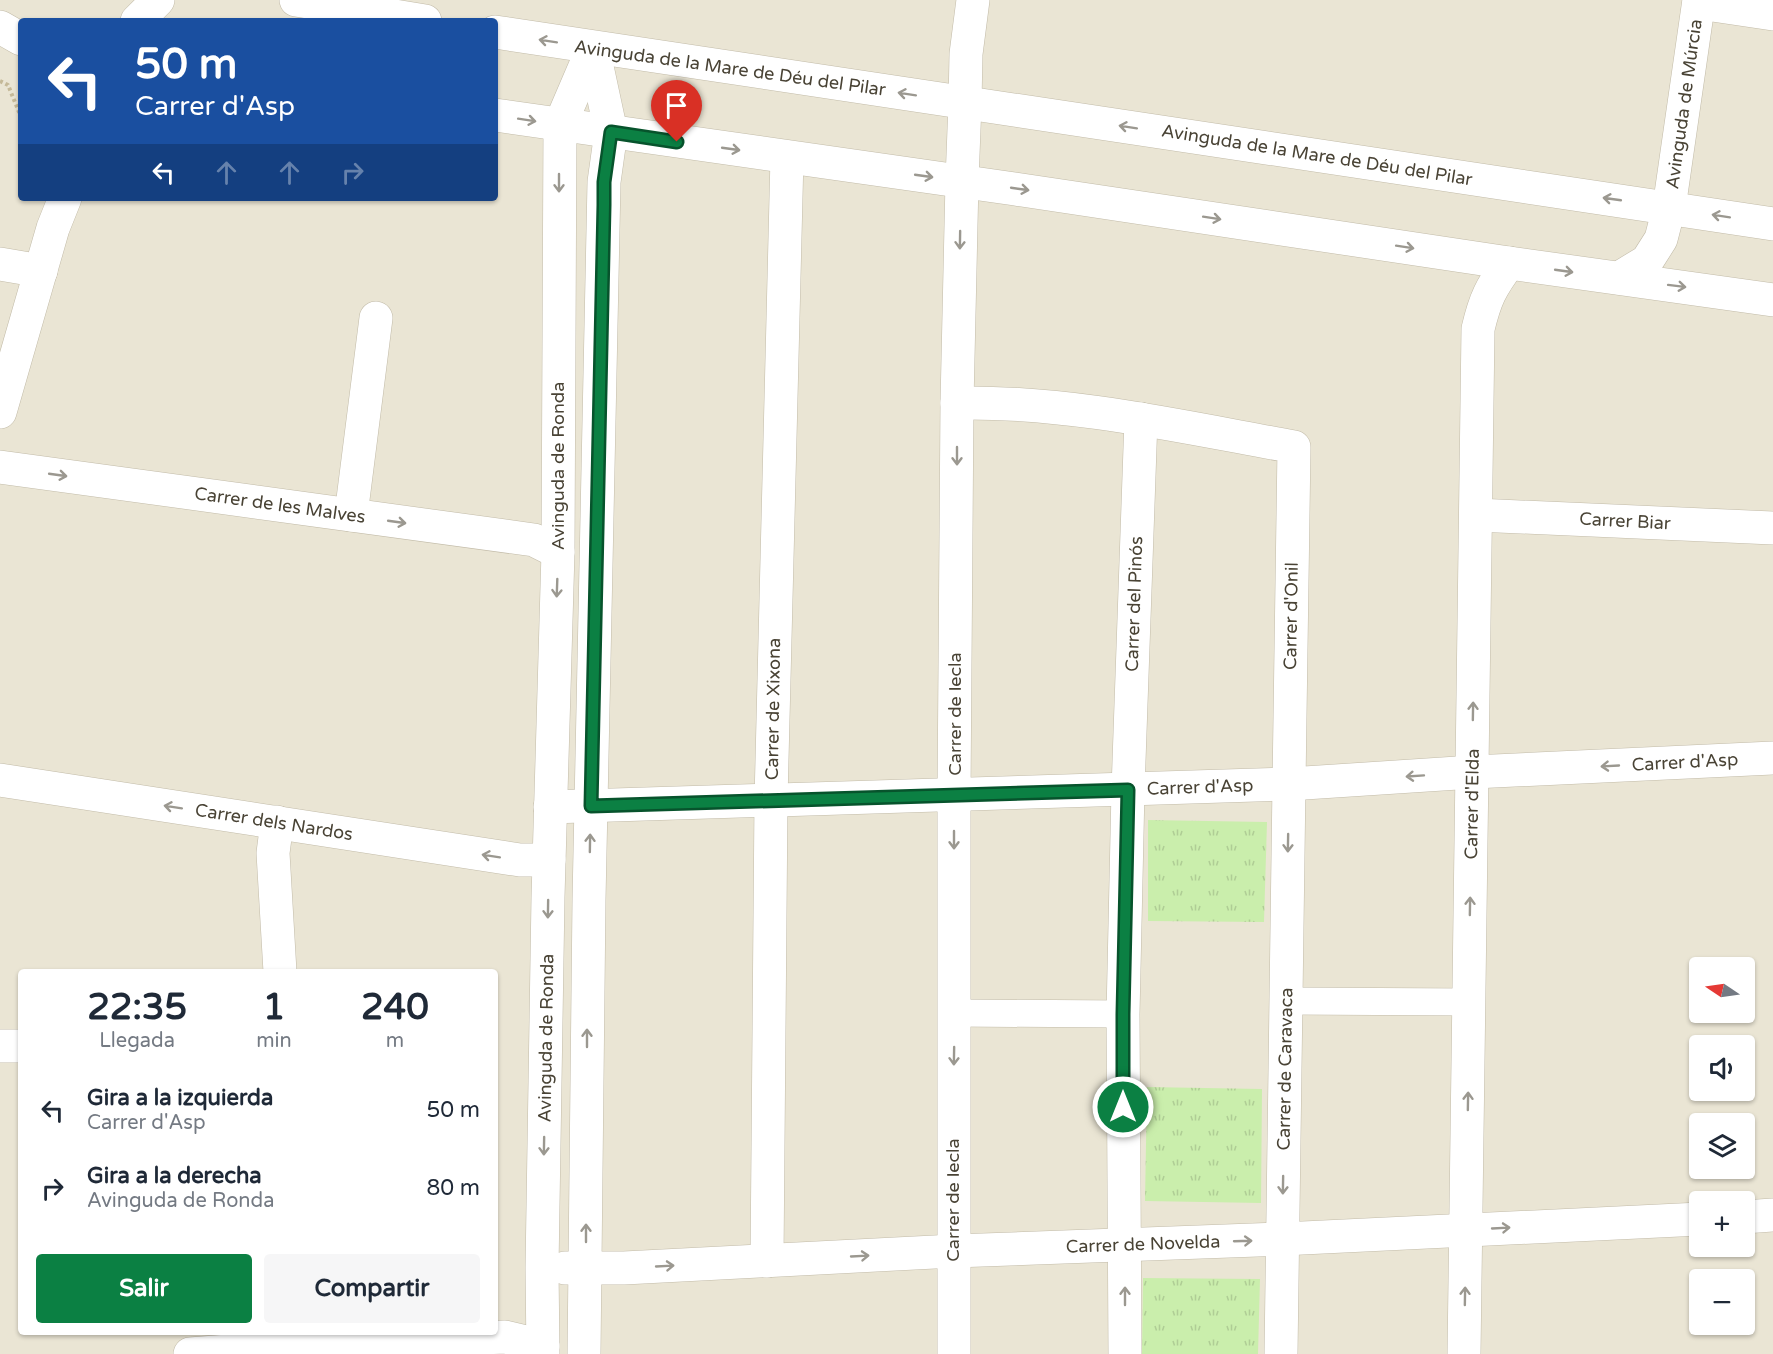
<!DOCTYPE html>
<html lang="es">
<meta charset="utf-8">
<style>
:root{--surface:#fff;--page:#f6f6f7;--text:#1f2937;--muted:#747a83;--accent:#0b8043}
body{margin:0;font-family:"Varela Round",sans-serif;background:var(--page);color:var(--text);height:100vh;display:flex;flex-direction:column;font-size:22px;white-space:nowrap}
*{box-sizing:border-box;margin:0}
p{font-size:20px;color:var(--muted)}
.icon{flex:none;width:33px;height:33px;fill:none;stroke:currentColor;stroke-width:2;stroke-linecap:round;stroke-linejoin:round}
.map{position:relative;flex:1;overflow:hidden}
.drawer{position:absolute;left:18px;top:969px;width:480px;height:366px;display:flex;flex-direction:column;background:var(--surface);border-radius:6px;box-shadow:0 2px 4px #0004}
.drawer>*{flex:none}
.guide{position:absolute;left:18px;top:18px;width:480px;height:183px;border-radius:6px;box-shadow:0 2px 4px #0004;background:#1a4fa0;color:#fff;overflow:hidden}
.needle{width:39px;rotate:283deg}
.tools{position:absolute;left:1689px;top:957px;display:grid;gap:12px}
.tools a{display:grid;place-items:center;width:66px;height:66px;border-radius:6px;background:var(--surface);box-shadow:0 2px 4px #0004;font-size:30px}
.pin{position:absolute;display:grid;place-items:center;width:51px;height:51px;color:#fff;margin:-62px -26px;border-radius:50% 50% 50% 0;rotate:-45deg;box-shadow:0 0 6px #0007}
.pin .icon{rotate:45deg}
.me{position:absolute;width:66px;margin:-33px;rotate:0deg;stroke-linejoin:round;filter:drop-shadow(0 0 4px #0008)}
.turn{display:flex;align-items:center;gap:21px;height:126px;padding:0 18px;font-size:27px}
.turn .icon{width:78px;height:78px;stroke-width:2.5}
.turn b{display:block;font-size:42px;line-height:51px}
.lanes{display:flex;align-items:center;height:57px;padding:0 18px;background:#0003;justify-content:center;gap:30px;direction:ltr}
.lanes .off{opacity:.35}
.eta{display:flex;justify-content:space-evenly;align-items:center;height:102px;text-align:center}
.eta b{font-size:36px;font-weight:700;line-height:42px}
.button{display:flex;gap:12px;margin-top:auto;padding:12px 18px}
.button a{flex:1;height:69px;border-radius:6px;background:var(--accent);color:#fff;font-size:24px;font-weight:700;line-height:69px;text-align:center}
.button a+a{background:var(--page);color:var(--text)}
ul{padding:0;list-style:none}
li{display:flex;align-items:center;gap:18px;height:78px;padding:0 18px}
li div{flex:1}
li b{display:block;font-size:22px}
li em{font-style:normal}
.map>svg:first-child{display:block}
</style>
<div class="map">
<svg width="1773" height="1354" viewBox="0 0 1773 1354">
<defs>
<pattern id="park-tufts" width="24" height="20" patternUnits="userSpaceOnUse" patternTransform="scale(1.5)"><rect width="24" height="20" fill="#caeeac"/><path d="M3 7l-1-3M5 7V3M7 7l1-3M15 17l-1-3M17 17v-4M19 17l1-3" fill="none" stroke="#afcd95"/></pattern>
</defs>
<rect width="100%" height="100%" fill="#f5f2e7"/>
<path fill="#eae5d4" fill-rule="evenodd" d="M0 0H1773V1354H0ZM21 21H495V198H21ZM1700 968H1744V1012H1700ZM21 972H495V1332H21ZM1700 1046H1744V1090H1700ZM1700 1124H1744V1168H1700ZM1700 1202H1744V1246H1700ZM1700 1280H1744V1324H1700Z"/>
<g fill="url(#park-tufts)">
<path d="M1148 820 1267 822 1264 922 1148 921Z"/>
<path d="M1147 1087 1262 1089 1261 1203 1145 1201Z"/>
<path d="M1143 1278 1260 1279 1258 1354H1142Z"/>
</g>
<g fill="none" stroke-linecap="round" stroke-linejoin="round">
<g stroke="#c2bba8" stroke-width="28">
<g id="service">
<path d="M1286 1001 1469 1002"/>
<path d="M954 1013 1123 1014"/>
</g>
</g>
<g stroke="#c2bba8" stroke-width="34">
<g id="pedestrian">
<path d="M957 403C1070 401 1183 427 1294 447L1289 784"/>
<path d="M351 515 376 318"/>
<path d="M1128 790 1141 419"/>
<path d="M954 1251V1354"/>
<path d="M767 1261 771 800 787 157"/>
</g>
</g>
<g stroke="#c2bba8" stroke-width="34">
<g id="minor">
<path d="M1699 3 1773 14"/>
<path d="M965 103 966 54 973 0"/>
<path d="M1669 208 1699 0"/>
<path d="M0 264 41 271"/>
<path d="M0 467 534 540 558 552"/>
<path d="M1476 515 1773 528"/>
<path d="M0 780 520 860H549"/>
<path d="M550 807 1289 784 1473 772 1773 758"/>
<path d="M277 822 273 853 280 972"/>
<path d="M0 1046H21"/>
<path d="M1744 1217 1773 1215"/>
<path d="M954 1251V795L957 403 962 181"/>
<path d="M565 1268H624L954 1251 1282 1239 1700 1219"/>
<path d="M190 1354 291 1346 505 1337 543 1346"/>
<path d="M543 1354 542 1268 548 897 558 552 560 125"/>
<path d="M584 1354 589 900 604 182 611 132"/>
<path d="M1125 1354 1123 1014 1128 790"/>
<path d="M1281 1354 1289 784"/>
<path d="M1464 1354 1478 329C1485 299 1491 287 1509 263"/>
</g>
</g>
<g stroke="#c2bba8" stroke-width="34">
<g id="tertiary">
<path d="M296 0 425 21"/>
<path d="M137 21 158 0"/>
<path d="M0 27 21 39"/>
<path d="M495 32 1773 224"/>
<path d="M593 48 611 132"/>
<path d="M495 115 1015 189 1509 263 1773 300"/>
<path d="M560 125 593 48"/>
<path d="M962 181 965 103"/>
<path d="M1619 278 1647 261 1661 239 1669 208"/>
<path d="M0 412 53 228 65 198"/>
</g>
</g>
<path stroke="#c5b998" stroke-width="4" stroke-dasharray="3 3" stroke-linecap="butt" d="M0 81 8 85 21 117"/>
<use href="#service" stroke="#fff" stroke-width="27"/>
<use href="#pedestrian" stroke="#fff" stroke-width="33"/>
<use href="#minor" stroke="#fff" stroke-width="33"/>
<use href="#tertiary" stroke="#fff" stroke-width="33"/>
</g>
<defs><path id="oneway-shaft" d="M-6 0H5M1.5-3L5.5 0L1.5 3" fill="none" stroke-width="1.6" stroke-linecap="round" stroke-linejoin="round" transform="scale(1.5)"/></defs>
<g stroke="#9b9890">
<use href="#oneway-shaft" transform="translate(548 41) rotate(-171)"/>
<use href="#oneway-shaft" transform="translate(907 94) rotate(-171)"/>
<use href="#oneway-shaft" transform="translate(527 120) rotate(9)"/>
<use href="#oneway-shaft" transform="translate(1128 127) rotate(-171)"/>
<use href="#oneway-shaft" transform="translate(731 149) rotate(8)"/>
<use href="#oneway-shaft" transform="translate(924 176) rotate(8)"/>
<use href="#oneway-shaft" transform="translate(559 183) rotate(90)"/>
<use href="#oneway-shaft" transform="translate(1020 189) rotate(8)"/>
<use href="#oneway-shaft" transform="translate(1612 199) rotate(-172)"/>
<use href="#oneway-shaft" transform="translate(1721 216) rotate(-171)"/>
<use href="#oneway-shaft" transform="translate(1212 218) rotate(9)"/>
<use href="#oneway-shaft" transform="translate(960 240) rotate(91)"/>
<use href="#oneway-shaft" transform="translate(1405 247) rotate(9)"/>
<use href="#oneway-shaft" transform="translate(1564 271) rotate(8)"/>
<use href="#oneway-shaft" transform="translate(1677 286) rotate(7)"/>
<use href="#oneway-shaft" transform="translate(957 456) rotate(90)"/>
<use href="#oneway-shaft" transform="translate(58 475) rotate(8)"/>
<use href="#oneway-shaft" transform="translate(397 522) rotate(8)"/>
<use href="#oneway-shaft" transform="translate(557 588) rotate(92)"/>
<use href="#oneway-shaft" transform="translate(1473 711) rotate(-89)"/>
<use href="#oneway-shaft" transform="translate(1610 766) rotate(177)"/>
<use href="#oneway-shaft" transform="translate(1415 776) rotate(176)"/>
<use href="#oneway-shaft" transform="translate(173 807) rotate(-171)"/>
<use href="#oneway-shaft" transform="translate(954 840) rotate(90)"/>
<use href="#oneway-shaft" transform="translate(590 843) rotate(-89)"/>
<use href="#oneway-shaft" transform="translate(1288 843) rotate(91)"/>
<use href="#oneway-shaft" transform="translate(491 856) rotate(-171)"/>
<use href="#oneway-shaft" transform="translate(1470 906) rotate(-89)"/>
<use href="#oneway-shaft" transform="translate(548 909) rotate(91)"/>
<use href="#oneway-shaft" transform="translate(587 1038) rotate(-90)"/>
<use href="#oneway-shaft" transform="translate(954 1056) rotate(91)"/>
<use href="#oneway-shaft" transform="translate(1468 1101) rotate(-89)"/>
<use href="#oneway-shaft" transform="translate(544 1146) rotate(91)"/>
<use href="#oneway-shaft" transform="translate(1283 1185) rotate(91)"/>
<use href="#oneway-shaft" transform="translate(1501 1228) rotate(-3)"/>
<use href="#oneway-shaft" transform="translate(586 1233) rotate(-90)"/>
<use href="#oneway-shaft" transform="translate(1243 1241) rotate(-2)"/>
<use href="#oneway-shaft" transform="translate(860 1256) rotate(-3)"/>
<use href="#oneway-shaft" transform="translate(665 1266) rotate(-3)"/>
<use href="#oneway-shaft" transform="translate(1125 1296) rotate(-90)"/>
<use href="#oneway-shaft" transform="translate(1465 1296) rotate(-89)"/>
</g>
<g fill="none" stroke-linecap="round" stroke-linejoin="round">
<g stroke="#07532c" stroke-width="15">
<path id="route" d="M677 142 611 132 604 182V205L591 806 1128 790 1123 1014V1107"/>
</g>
<use href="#route" stroke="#0b8043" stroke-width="10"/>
</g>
<g text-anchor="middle" stroke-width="4.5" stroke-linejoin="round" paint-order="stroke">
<g font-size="18" fill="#494335" stroke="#fff">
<text transform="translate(730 68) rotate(8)" y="6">Avinguda de la Mare de Déu del Pilar</text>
<text transform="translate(1684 104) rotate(-82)" y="6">Avinguda de Múrcia</text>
<text transform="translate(1317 155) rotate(9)" y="6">Avinguda de la Mare de Déu del Pilar</text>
<text transform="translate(558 466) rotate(-90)" y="6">Avinguda de Ronda</text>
<text transform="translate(280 505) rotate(8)" y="6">Carrer de les Malves</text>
<text transform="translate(1625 521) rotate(3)" y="6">Carrer Biar</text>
<text transform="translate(1134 604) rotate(-88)" y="6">Carrer del Pinós</text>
<text transform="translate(1291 616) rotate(-89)" y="6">Carrer d'Onil</text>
<text transform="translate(773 709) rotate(-89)" y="6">Carrer de Xixona</text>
<text transform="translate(955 714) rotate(-90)" y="6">Carrer de Iecla</text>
<text transform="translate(1685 762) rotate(-3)" y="6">Carrer d'Asp</text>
<text transform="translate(1200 787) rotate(-2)" y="6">Carrer d'Asp</text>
<text transform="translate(1472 804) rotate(-89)" y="6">Carrer d'Elda</text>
<text transform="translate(274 822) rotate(9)" y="6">Carrer dels Nardos</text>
<text transform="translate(546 1038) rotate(-89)" y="6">Avinguda de Ronda</text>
<text transform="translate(1285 1069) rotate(-89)" y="6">Carrer de Caravaca</text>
<text transform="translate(953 1200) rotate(-90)" y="6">Carrer de Iecla</text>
<text transform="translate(1143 1244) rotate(-2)" y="6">Carrer de Novelda</text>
</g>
</g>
</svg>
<div class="tools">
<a><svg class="needle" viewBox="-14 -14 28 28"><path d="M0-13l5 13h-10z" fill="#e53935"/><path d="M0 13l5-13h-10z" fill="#747a83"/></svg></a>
<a><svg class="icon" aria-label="sound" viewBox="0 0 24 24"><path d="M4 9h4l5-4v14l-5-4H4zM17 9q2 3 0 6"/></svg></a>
<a><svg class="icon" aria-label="layers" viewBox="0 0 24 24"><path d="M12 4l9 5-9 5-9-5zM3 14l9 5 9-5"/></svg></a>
<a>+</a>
<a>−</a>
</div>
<div class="pin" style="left:677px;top:142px;background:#d93025"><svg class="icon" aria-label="arrive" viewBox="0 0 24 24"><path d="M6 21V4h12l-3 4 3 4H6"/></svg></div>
<svg class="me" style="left:1123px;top:1107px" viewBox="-20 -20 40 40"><circle r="17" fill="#0b8043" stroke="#fff" stroke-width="3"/><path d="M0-11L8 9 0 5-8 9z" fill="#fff"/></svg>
<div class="guide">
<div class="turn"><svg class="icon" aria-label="left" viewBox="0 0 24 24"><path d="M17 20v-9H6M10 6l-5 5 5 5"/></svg><div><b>50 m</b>Carrer d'Asp</div></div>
<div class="lanes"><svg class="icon" aria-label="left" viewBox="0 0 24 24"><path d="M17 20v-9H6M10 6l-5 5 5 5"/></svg><svg class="icon off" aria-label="ahead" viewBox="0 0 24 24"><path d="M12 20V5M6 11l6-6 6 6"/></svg><svg class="icon off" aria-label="ahead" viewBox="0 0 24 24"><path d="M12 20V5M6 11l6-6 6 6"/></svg><svg class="icon off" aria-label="right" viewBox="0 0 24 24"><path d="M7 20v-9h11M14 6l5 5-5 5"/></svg></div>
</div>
<section class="drawer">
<div class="eta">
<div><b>22:35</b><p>Llegada</p></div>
<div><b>1</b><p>min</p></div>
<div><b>240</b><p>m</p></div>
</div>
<ul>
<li><svg class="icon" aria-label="left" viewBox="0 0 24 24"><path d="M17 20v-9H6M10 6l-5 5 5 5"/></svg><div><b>Gira a la izquierda</b><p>Carrer d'Asp</p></div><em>50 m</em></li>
<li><svg class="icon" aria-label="right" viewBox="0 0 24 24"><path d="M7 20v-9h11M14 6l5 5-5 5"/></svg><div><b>Gira a la derecha</b><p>Avinguda de Ronda</p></div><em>80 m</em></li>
</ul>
<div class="button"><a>Salir</a><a>Compartir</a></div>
</section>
</div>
